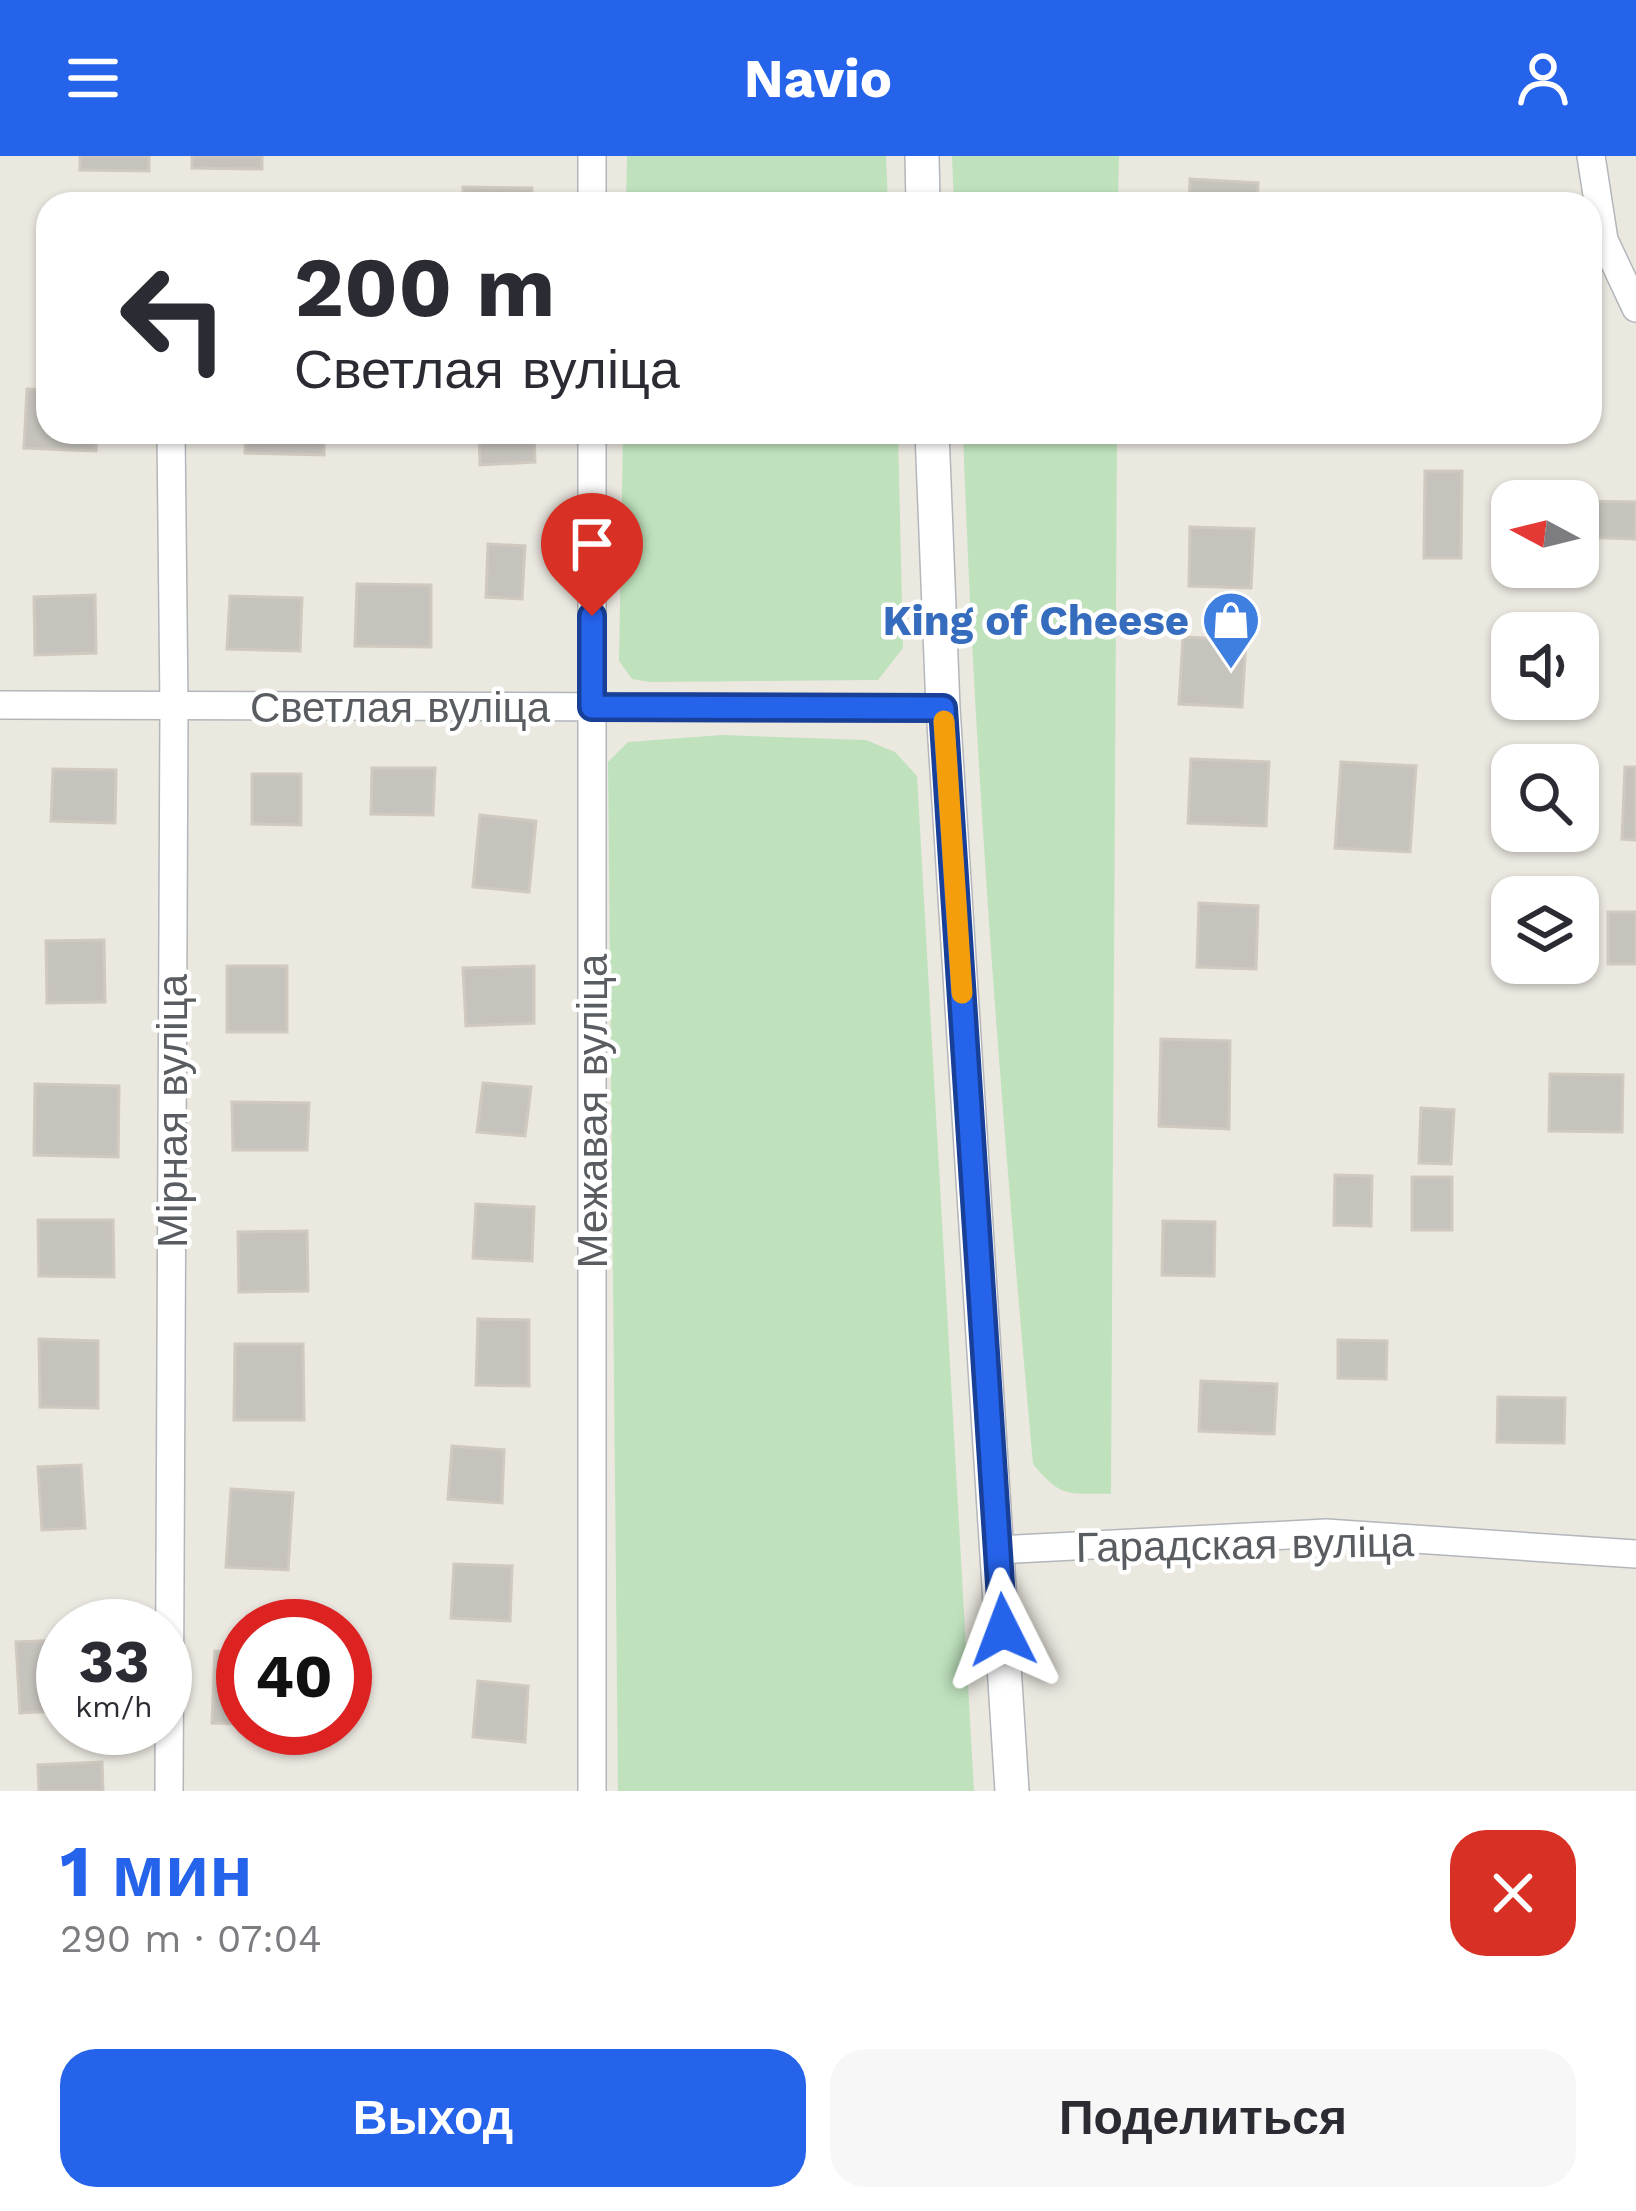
<!DOCTYPE html>
<html lang="ru">
<meta charset="utf-8">
<style>
:root{--surface:#fff;--page:#f7f7f7;--text:#2b2b33;--muted:#7c7c81;--accent:#2563eb}
body{margin:0;font-family:"Work Sans",sans-serif;background:var(--page);color:var(--text);height:100vh;display:flex;flex-direction:column;font-size:45px;white-space:nowrap}
*{box-sizing:border-box;margin:0}
p{font-size:39px;color:var(--muted)}
.icon{flex:none;width:66px;height:66px;fill:none;stroke:currentColor;stroke-width:2;stroke-linecap:round;stroke-linejoin:round}
.map{position:relative;height:1635px;overflow:hidden}
.side{display:flex;flex-direction:column;background:var(--surface);flex:1}
.side>*{flex:none}
.top-card{position:absolute;left:36px;top:36px;width:1566px;height:252px;border-radius:36px;box-shadow:0 3px 9px #0004;background:#fff;color:var(--text);overflow:hidden}
.needle{width:78px;rotate:277deg}
.buttons{position:absolute;left:1491px;top:324px;display:grid;gap:24px}
.buttons a{display:grid;place-items:center;width:108px;height:108px;border-radius:24px;background:var(--surface);box-shadow:0 3px 9px #0004;font-size:60px}
.speed{position:absolute;left:36px;top:1443px;display:flex;gap:24px;font-size:60px;font-weight:700;text-align:center}
.speed>*{display:grid;place-content:center;width:156px;height:156px;border-radius:50%;background:var(--surface);box-shadow:0 3px 9px #0004;line-height:1}
.speed small{font-size:30px;font-weight:400}
.speed .limit{border:18px solid #d22;background:#fff;color:#111}
.pin{position:absolute;display:grid;place-items:center;width:102px;height:102px;color:#fff;margin:-123px -51px;border-radius:50% 50% 50% 0;rotate:-45deg;box-shadow:0 0 12px #0007}
.pin .icon{rotate:45deg}
.me{position:absolute;width:132px;margin:-66px;rotate:357deg;stroke-linejoin:round;filter:drop-shadow(0 0 9px #0008)}
.turn{display:flex;align-items:center;gap:42px;height:252px;padding:0 60px;font-size:54px}
.turn .icon{width:156px;height:156px;stroke-width:2.5}
.turn b{display:block;font-size:84px;line-height:102px}
.round{display:grid;place-items:center;flex:none;width:126px;height:126px;border-radius:36px;background:var(--page)}
.head{display:flex;align-items:center;justify-content:space-between;height:204px;padding:0 60px}
h1{font-size:72px;font-weight:700;line-height:90px;color:var(--accent)}
.cta{display:flex;gap:24px;margin-top:auto;padding:24px 60px}
.cta a{flex:1;height:138px;border-radius:36px;background:var(--accent);color:#fff;font-size:48px;font-weight:700;line-height:138px;text-align:center}
.cta a+a{background:var(--page);color:var(--text)}
header{display:flex;justify-content:space-between;align-items:center;height:156px;padding:0 60px;background:var(--accent);color:#fff;font-size:54px;font-weight:700}
.map>svg:first-child{display:block}
</style>
<header><svg class="icon" aria-label="menu" viewBox="0 0 24 24"><path d="M4 6h16M4 12h16M4 18h16"/></svg>Navio<svg class="icon" aria-label="person" viewBox="0 0 24 24"><circle cx="12" cy="8" r="4"/><path d="M4 21q1-7 8-7t8 7"/></svg></header>
<div class="map">
<svg width="1636" height="1635" viewBox="0 0 1636 1635">
<rect width="100%" height="100%" fill="#ebe8e0"/>
<g fill="#bfe2bd">
<path d="M627 0H886L888 48H626Z"/>
<path d="M952 0H1119L1118 48H954Z"/>
<path d="M623 276H898L903 492 878 524 650 526 632 523 619 505Z"/>
<path d="M963 276H1117L1111 1338C1067 1337 1062 1343 1033 1308 1002 965 975 620 963 276Z"/>
<path d="M722 579 866 584 895 596 917 620 974 1635H618L608 606 628 586Z"/>
</g>
<g fill="#c6c3bd" stroke="#cfc9bf" stroke-width="3">
<path d="M80 0H149V15L80 14Z"/>
<path d="M192 0H262V13L192 12Z"/>
<path d="M1190 23 1258 27 1257 48H1189Z"/>
<path d="M463 31 532 32V48H463Z"/>
<path d="M1478 40 1526 42V48H1477Z"/>
<path d="M27 233 48 234V276H97L96 295 24 292Z"/>
<path d="M246 276H324V299L245 297Z"/>
<path d="M479 276H534L535 306 480 309Z"/>
<path d="M1425 315H1462L1461 402H1424Z"/>
<path d="M1580 345 1636 346 1635 383 1579 381Z"/>
<path d="M1190 371 1254 373 1251 432 1189 430Z"/>
<path d="M488 388 525 390 522 443 486 441Z"/>
<path d="M357 428 431 429V491L355 490Z"/>
<path d="M95 439 96 497 35 499 34 441Z"/>
<path d="M230 440 302 442 300 495 227 493Z"/>
<path d="M1183 481 1246 484 1242 551 1179 548Z"/>
<path d="M1191 603 1269 606 1266 670 1188 667Z"/>
<path d="M1341 606 1416 610 1410 696 1335 692Z"/>
<path d="M1625 611H1636V684L1622 683Z"/>
<path d="M372 612H435L433 659 371 658Z"/>
<path d="M53 613 116 614 115 667 51 665Z"/>
<path d="M252 618H301V669L252 668Z"/>
<path d="M480 659 536 665 529 736 473 731Z"/>
<path d="M1199 747 1258 750 1256 813 1197 811Z"/>
<rect x="1608" y="756" width="28" height="52"/>
<path d="M104 784 105 846 47 847 46 785Z"/>
<rect x="227" y="810" width="60" height="66"/>
<path d="M534 810V867L466 870 463 812Z"/>
<path d="M1161 883 1230 885 1229 973 1159 970Z"/>
<path d="M1550 918 1623 919 1622 976 1549 975Z"/>
<path d="M483 927 531 931 525 980 477 976Z"/>
<path d="M35 928 119 930 118 1001 34 999Z"/>
<path d="M232 946 309 947 307 994H233Z"/>
<path d="M1421 952 1454 954 1451 1008 1419 1007Z"/>
<path d="M1335 1019 1372 1020 1371 1070 1334 1069Z"/>
<rect x="1412" y="1021" width="40" height="53"/>
<path d="M476 1048 534 1051 532 1105 473 1102Z"/>
<path d="M38 1064H113L114 1121 39 1120Z"/>
<path d="M1163 1065 1215 1066 1214 1120 1162 1119Z"/>
<path d="M307 1075 308 1135 239 1136 238 1076Z"/>
<path d="M478 1163 529 1164V1230L476 1229Z"/>
<path d="M39 1183 98 1185V1252L40 1251Z"/>
<path d="M1338 1184 1387 1185 1386 1223 1338 1222Z"/>
<path d="M235 1188H303L304 1264H234Z"/>
<path d="M1201 1225 1277 1228 1274 1278 1199 1275Z"/>
<path d="M1498 1241 1565 1242 1564 1287 1497 1286Z"/>
<path d="M452 1290 504 1294 502 1347 448 1343Z"/>
<path d="M81 1309 85 1372 42 1374 38 1311Z"/>
<path d="M231 1333 293 1337 288 1414 226 1411Z"/>
<path d="M454 1408 512 1410 510 1465 451 1462Z"/>
<path d="M63 1484V1555L20 1557 16 1486Z"/>
<path d="M215 1495 243 1496V1568L212 1567Z"/>
<path d="M478 1525 528 1530 525 1586 473 1581Z"/>
<path d="M102 1606 103 1635H39L38 1609Z"/>
</g>
<g fill="none" stroke-linecap="round" stroke-linejoin="round">
<g stroke="#b3b6ba" stroke-width="30">
<g id="minor">
<path d="M1591 0 1604 84 1636 152"/>
<path d="M592 48V0"/>
<path d="M592 276V1635"/>
<path d="M0 549 943 552"/>
<path d="M998 1394 1326 1377 1636 1398"/>
<path d="M169 1635 174 551 171 276"/>
</g>
</g>
<g stroke="#b3b6ba" stroke-width="36">
<g id="tertiary">
<path d="M922 0 923 48"/>
<path d="M932 276 943 552 1012 1635"/>
</g>
</g>
<use href="#minor" stroke="#fff" stroke-width="27"/>
<use href="#tertiary" stroke="#fff" stroke-width="33"/>
</g>
<g fill="none" stroke-linecap="round" stroke-linejoin="round">
<g stroke="#184099" stroke-width="30">
<path id="route" d="M592 460V551L943 552 1003 1474"/>
</g>
<use href="#route" stroke="#2563eb" stroke-width="21"/>
<path stroke="#f59e0b" stroke-width="21" d="M944 565 962 837"/>
</g>
<defs>
<g id="shop-pin" transform="scale(3)"><path d="M0 17L-7.5 6A9.5 9.5 0 1 1 7.5 6Z" fill="#3f7fe0" stroke="#fff"/><path d="M-5-2.5h2.3a2.7 3.5 0 0 1 5.4 0H5L5.5 6h-11ZM-1.5-2.5h3a1.5 2.3 0 0 0-3 0Z" fill="#fff"/></g>
</defs>
<g fill-rule="evenodd">
<use href="#shop-pin" x="1231" y="464"/>
</g>
<g text-anchor="middle" stroke-width="9" stroke-linejoin="round" paint-order="stroke">
<g font-size="42" font-weight="bold" fill="#366cbe" stroke="#fff" text-anchor="end">
<text x="1189" y="479">King of Cheese</text>
</g>
<g font-size="42" fill="#595c60" stroke="#fff">
<text x="400" y="566">Светлая вуліца</text>
<text transform="translate(172 955) rotate(-90)" y="15">Мірная вуліца</text>
<text transform="translate(592 955) rotate(-90)" y="15">Межавая вуліца</text>
<text transform="translate(1245 1388) rotate(-1)" y="15">Гарадская вуліца</text>
</g>
</g>
</svg>
<div class="buttons">
<a><svg class="needle" viewBox="-14 -14 28 28"><path d="M0-13l5 13h-10z" fill="#e53935"/><path d="M0 13l5-13h-10z" fill="#7c7c81"/></svg></a>
<a><svg class="icon" aria-label="sound" viewBox="0 0 24 24"><path d="M4 9h4l5-4v14l-5-4H4zM17 9q2 3 0 6"/></svg></a>
<a><svg class="icon" aria-label="search" viewBox="0 0 24 24"><circle cx="10" cy="10" r="6"/><path d="M15 15l6 6"/></svg></a>
<a><svg class="icon" aria-label="layers" viewBox="0 0 24 24"><path d="M12 4l9 5-9 5-9-5zM3 14l9 5 9-5"/></svg></a>
</div>
<div class="speed"><div>33<small>km/h</small></div><div class="limit">40</div></div>
<div class="pin" style="left:592px;top:460px;background:#d93025"><svg class="icon" aria-label="arrive" viewBox="0 0 24 24"><path d="M6 21V4h12l-3 4 3 4H6"/></svg></div>
<svg class="me" style="left:1003px;top:1474px" viewBox="-20 -20 40 40"><path d="M0-17L14 15 0 8-14 15z" fill="#2563eb" stroke="#fff" stroke-width="4"/></svg>
<div class="top-card">
<div class="turn"><svg class="icon" aria-label="left" viewBox="0 0 24 24"><path d="M17 20v-9H6M10 6l-5 5 5 5"/></svg><div><b>200 m</b>Светлая вуліца</div></div>
</div>
</div>
<section class="side">
<div class="head"><div><h1>1 мин</h1><p>290 m · 07:04</p></div><a class="round" style="background:#d93025;color:#fff"><svg class="icon" aria-label="close" viewBox="0 0 24 24"><path d="M6 6l12 12M18 6L6 18"/></svg></a></div>
<div class="cta"><a>Выход</a><a>Поделиться</a></div>
</section>
